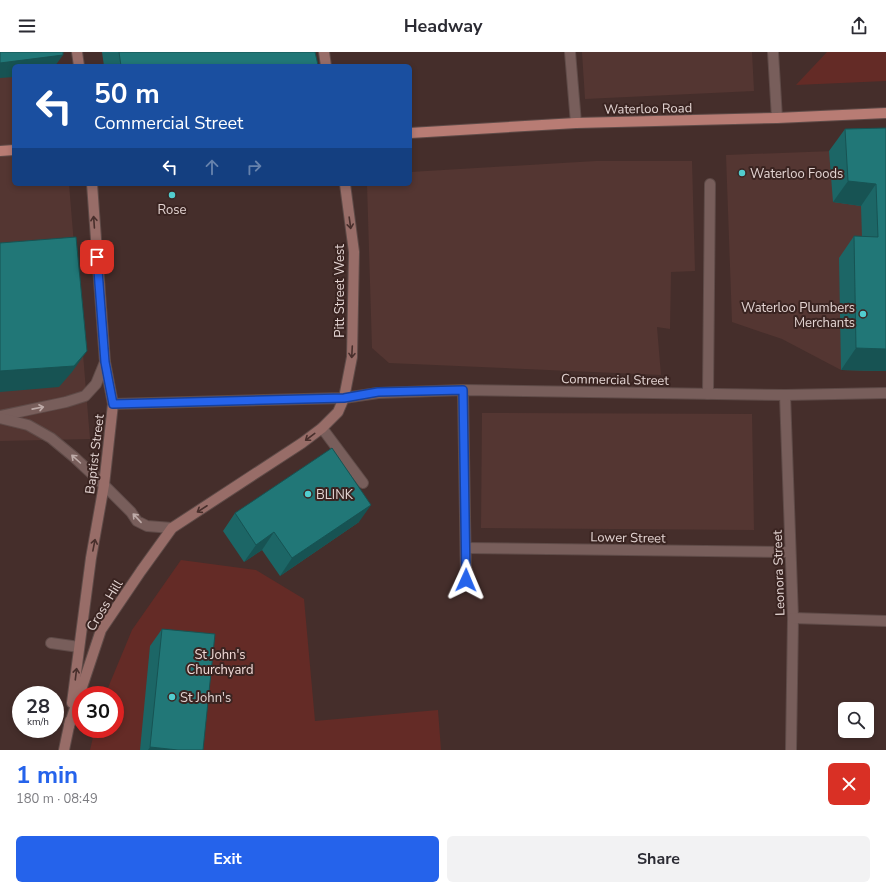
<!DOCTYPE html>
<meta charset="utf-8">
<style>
:root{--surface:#fff;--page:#f2f2f3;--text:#2b2b33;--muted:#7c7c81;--accent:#2563eb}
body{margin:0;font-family:"Nunito Sans",sans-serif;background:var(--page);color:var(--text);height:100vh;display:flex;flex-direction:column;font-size:15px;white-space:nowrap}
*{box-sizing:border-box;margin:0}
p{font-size:13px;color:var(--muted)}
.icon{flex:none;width:22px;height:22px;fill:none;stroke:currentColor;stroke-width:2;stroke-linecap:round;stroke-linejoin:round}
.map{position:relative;height:698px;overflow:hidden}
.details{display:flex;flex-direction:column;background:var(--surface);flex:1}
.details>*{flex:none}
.guide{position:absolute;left:12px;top:12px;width:400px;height:122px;border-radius:6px;box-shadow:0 2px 6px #0003;background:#1a4fa0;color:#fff;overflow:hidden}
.tools{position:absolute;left:838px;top:650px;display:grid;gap:8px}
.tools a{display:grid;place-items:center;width:36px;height:36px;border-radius:6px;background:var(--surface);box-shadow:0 2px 6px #0003;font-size:20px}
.speed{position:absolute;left:12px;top:634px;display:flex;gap:8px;font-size:20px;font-weight:700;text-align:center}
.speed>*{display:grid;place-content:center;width:52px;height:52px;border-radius:50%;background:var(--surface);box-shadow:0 2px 6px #0003;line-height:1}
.speed small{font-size:10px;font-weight:400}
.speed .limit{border:6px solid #d22;background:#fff;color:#111}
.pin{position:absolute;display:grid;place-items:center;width:34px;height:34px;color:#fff;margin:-17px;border-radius:8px;box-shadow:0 2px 6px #0006}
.me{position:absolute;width:44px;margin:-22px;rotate:1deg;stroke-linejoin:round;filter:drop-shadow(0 0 3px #0008)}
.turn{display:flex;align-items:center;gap:14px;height:84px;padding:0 16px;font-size:18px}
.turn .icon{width:52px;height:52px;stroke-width:2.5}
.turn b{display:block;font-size:28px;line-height:34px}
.lanes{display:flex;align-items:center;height:38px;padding:0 16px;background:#0003;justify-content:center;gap:20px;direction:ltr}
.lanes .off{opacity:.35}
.round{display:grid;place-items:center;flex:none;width:42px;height:42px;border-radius:6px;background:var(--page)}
.head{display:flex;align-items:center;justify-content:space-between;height:68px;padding:0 16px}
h1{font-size:24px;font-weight:700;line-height:30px;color:var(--accent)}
.primary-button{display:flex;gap:8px;margin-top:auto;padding:8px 16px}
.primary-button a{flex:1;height:46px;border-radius:6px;background:var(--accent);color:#fff;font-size:16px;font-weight:700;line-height:46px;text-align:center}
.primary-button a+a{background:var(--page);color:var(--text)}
header{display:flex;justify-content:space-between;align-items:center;height:52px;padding:0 16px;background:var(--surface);font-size:18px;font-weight:700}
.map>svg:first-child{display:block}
</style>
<header><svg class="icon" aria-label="menu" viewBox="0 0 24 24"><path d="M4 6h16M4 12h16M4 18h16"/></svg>Headway<svg class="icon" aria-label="share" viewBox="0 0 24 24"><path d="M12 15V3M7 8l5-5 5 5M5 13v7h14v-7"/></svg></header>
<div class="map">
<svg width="886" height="698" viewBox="0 0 886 698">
<rect width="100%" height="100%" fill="#452e2b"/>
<g fill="#543632">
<path d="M0 0H53L55 14H14V132H69L90 387 0 389Z"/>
<path d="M582 0H752L754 39 585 47Z"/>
<path d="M886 97V319L841 318 782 287 732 270 726 103Z"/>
<path d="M596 109H692L695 219 671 220 670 277 657 275 661 323 389 311 372 296 367 132H410V120Z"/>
<path d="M482 361 752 362 754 478 481 476Z"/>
</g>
<g fill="#642b26">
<path d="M827 0H886V29L796 33Z"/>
<path d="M181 508 256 518 304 547 315 669 438 658 441 698H90L95 677H115V643H105L132 578Z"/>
</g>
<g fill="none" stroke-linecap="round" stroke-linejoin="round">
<g stroke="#5f4b48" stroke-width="12">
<g id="service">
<path d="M708 342 710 132"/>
<path d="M322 376 363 431"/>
<path d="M51 591 79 595"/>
</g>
</g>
<g stroke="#5f4b48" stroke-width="12">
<g id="minor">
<path d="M570 0 576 71"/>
<path d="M773 0 777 66"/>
<path d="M463 338 466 528"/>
<path d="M785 343 793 566 791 698"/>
<path d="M113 352 344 346 378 341 463 338 785 343 886 341"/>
<path d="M0 364 66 350 85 344 96 332 105 310"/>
<path d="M0 366 28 373 51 386 74 405 104 433 131 460 137 469 147 474 172 476"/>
<path d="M466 496 790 500"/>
<path d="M793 566 886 569"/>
</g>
</g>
<g stroke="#5f4b48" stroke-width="12">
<g id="secondary">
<path d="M77 0 79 14"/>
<path d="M324 0 326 14"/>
<path d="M72 651 91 506 104 433 113 352 105 310 92 132"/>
<path d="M69 674 101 578 141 519 172 476 302 391 322 376 338 360 344 346 352 305 354 200 345 132"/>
<path d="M64 698 70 669"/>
</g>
</g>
<g stroke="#5f4b48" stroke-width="12">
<g id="primary">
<path d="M410 81 576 71 777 66 886 61"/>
<path d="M0 99 14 98"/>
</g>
</g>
<use href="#service" stroke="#785e5b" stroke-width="10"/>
<use href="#minor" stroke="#785e5b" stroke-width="10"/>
<use href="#secondary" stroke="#986d68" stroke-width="10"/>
<use href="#primary" stroke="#b87c74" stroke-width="10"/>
</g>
<g fill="#1c6666">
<path d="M102 0H315L317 14H104Z"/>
<path d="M886 76V319L841 318 839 206 854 184 862 185 861 154 833 150 829 99 845 77Z"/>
<path d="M235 461 359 470 280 524 262 498 244 510 223 479Z"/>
<path d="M162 577 203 698H140L150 594Z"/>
</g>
<g fill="#175353">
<path d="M63 3 55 14H14V25L0 26V11Z"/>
<path d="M848 129 876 132 861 154 833 150Z"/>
<path d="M856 296 886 297V319L841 318Z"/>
<path d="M87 299 72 320 59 335 0 340V319Z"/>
<path d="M371 453 359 470 280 524 292 506Z"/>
<path d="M274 480 262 498 244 510 256 493Z"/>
<path d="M150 695 178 698H148Z"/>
</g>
<g fill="#217777" stroke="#175353">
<path d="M0 0H63V3L0 11Z"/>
<path d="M119 0H315L318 13 309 14H121Z"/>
<path d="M886 76V297L856 296 854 184 878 185 876 132 848 129 845 77Z"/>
<path d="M76 185 87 299 74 314 0 319V191Z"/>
<path d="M332 396 371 453 292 506 274 480 256 493 235 461Z"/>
<path d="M162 577 215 582 203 698H178L150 695Z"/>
</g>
<defs><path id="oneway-shaft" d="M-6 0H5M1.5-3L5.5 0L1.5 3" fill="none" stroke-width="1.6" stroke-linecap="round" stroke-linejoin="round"/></defs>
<g stroke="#482f2c">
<use href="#oneway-shaft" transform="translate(94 170) rotate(-94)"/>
<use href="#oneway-shaft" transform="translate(350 171) rotate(82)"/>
<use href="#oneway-shaft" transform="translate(352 300) rotate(93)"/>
<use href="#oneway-shaft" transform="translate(310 385) rotate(143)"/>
<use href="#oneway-shaft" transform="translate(202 457) rotate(147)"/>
<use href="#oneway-shaft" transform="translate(94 493) rotate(-79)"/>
<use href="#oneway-shaft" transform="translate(76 622) rotate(-83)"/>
</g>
<g stroke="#beaba8">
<use href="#oneway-shaft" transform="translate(38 356) rotate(-11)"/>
<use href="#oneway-shaft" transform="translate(76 407) rotate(-138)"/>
<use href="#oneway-shaft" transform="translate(137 466) rotate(-133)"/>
</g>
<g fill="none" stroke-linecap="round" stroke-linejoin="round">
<g stroke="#184099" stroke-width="10">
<path id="route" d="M97 205 105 310 113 352 344 346 378 340 463 338 466 528"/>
</g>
<use href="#route" stroke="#2563eb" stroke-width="7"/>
</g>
<g fill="#52cdce" stroke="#3a2421" stroke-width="1.5">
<circle cx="742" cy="121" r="4"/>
<circle cx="172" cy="143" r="4"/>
<circle cx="863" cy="262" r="4"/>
<circle cx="308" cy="442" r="4"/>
<circle cx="172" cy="645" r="4"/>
</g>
<g text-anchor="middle" stroke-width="4" stroke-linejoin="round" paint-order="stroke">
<g font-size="13" fill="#e3d4d2" stroke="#3a2421">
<text transform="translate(648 56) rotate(-1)" y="5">Waterloo Road</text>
<text transform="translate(339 239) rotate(-90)" y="5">Pitt Street West</text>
<text transform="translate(615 327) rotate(1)" y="5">Commercial Street</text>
<text transform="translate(94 402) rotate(-83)" y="5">Baptist Street</text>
<text transform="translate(628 485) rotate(1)" y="5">Lower Street</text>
<text transform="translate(778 521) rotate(-92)" y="5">Leonora Street</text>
<text transform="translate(104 553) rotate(-59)" y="5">Cross Hill</text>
</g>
<g font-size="13" fill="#e3d4d2" stroke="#3a2421" text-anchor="start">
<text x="750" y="126">Waterloo Foods</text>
<text x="172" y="162" text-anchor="middle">Rose</text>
<text x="855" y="260" text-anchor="end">Waterloo Plumbers<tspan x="855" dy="15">Merchants</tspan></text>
<text x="316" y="447">BLINK</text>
<text x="180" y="650">St John's</text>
</g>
<g font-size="13" fill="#f1dad7" stroke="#3a2421">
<text x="220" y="607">St John's<tspan x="220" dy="15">Churchyard</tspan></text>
</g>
</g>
</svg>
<div class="tools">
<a><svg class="icon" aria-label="search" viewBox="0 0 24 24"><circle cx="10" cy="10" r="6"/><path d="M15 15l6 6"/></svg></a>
</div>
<div class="speed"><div>28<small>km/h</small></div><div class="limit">30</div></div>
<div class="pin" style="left:97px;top:205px;background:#d93025"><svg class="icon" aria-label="arrive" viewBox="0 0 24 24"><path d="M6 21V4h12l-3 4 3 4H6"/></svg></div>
<svg class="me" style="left:466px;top:528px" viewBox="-20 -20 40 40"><path d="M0-17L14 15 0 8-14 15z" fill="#2563eb" stroke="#fff" stroke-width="4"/></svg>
<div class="guide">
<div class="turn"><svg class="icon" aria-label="left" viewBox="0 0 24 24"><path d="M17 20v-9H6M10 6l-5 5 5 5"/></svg><div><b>50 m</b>Commercial Street</div></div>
<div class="lanes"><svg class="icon" aria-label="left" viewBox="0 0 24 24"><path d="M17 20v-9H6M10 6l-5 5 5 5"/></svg><svg class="icon off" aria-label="ahead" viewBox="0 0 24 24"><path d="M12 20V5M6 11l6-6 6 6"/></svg><svg class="icon off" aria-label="right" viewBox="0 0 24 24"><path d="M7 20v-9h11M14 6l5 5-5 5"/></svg></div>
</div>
</div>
<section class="details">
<div class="head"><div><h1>1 min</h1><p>180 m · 08:49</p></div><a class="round" style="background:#d93025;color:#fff"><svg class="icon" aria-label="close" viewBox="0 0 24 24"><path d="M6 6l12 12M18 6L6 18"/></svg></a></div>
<div class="primary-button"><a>Exit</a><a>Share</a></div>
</section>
